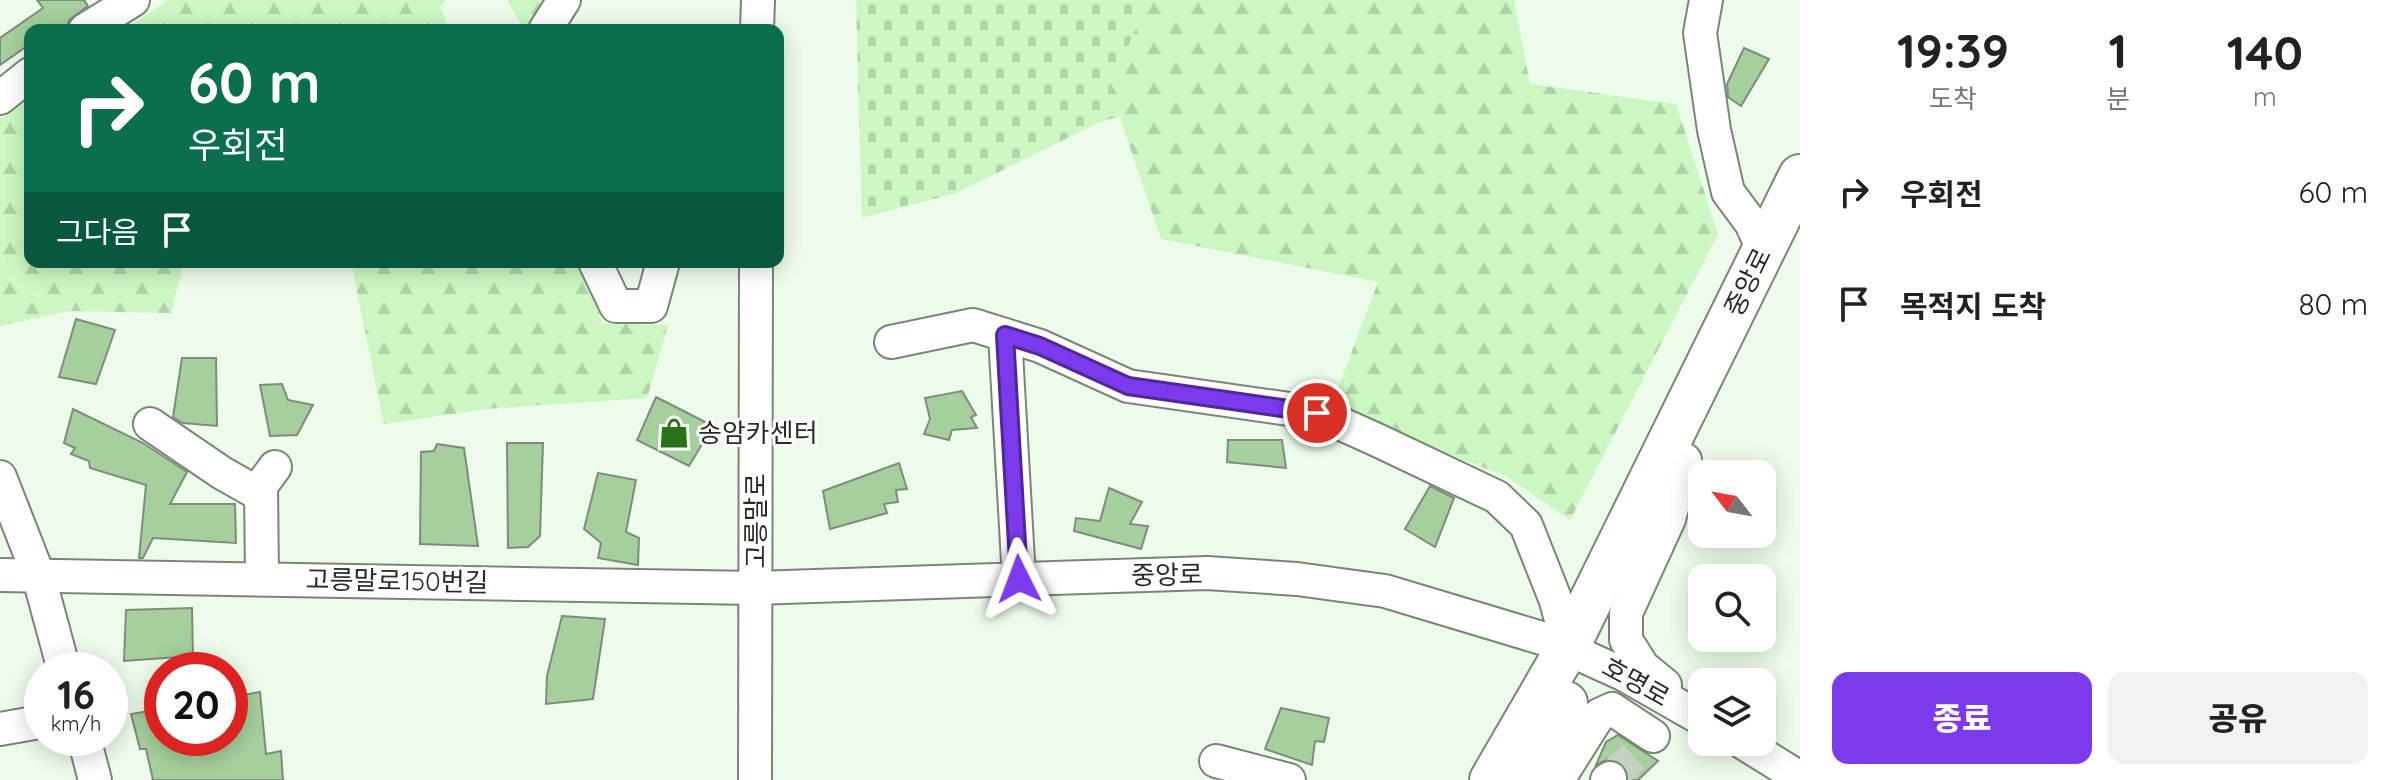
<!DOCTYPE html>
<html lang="ko">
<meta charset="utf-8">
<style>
:root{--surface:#fff;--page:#f2f2f2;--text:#222;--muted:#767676;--accent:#7c3aed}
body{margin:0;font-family:Quicksand,"Noto Sans KR",sans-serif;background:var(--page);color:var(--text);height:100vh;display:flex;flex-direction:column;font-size:30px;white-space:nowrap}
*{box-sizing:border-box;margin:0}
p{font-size:26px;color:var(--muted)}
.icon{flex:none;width:44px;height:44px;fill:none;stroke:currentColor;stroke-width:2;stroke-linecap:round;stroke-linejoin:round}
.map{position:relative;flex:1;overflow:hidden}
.panel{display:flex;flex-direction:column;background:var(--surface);width:600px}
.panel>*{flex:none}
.hud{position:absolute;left:24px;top:24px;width:760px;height:244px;border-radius:16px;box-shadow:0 4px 20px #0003;background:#0b6e4f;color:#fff;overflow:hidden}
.needle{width:52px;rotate:301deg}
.fabs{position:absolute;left:1688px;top:460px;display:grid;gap:16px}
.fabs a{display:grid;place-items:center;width:88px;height:88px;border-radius:16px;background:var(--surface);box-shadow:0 4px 20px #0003;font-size:40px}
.speed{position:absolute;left:24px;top:652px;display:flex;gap:16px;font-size:40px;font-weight:700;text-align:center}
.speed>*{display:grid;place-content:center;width:104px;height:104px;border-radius:50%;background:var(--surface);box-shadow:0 4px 20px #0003;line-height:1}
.speed small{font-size:20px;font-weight:400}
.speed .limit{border:12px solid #d22;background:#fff;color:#111}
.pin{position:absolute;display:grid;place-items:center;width:68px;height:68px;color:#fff;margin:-34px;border:4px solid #fff;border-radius:50%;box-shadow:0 2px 8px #0007}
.me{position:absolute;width:88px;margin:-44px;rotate:357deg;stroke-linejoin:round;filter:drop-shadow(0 0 6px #0008)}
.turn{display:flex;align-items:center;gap:28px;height:168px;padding:0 32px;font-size:36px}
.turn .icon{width:104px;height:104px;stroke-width:2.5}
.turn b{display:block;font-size:56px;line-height:68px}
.then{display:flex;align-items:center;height:76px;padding:0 32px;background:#0003;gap:16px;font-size:30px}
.eta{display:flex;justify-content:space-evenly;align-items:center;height:136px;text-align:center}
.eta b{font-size:48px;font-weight:800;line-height:56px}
.cta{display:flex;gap:16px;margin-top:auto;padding:16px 32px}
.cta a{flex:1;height:92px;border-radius:16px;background:var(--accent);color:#fff;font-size:32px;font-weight:800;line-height:92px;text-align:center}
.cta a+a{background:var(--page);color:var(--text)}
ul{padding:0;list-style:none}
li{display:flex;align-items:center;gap:24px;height:112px;padding:0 32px}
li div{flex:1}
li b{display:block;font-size:30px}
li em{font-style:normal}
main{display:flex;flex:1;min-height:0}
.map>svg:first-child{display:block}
</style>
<main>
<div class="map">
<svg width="1800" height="780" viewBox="0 0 1800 780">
<defs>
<pattern id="forest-firs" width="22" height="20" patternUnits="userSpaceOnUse" patternTransform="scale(2)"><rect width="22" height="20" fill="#ccf7c3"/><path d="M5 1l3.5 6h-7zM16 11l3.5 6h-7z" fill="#afd4a7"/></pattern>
<pattern id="cemetery-stones" width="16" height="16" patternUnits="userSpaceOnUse" patternTransform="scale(2)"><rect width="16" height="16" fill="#ccf7c3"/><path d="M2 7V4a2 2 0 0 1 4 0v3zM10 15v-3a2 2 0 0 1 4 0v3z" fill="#afd4a7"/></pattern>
</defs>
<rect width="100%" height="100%" fill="#edfcea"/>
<g fill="url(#forest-firs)">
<path d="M168 0H446L440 7 449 30H125Z"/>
<path d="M507 0H550L524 30Z"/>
<path d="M1149 0H1514L1530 84 1676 104 1718 234 1570 520 1507 477 1331 407 1378 282 1161 239 1109 85Z"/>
<path d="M30 98V262H184L171 313 70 311 0 326V119Z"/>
<path d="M351 262H575L583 266 603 324 668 325 647 398 486 409 384 424Z"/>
</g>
<path fill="url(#cemetery-stones)" d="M856 0H1149L1110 85 1120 116 1098 123 956 193 862 218Z"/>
<g fill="#a5cf9c" stroke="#7e8c7c" stroke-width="2">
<path d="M37 0H84L88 6 69 20 66 30H30V44L0 65V38L43 8Z"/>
<path d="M1744 48 1769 59 1741 106 1728 97 1727 84Z"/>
<path d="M76 319 115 330 96 384 59 377Z"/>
<path d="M182 358H216L217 426 183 423 173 417Z"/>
<path d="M282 384 288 400 313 405 297 435 270 436 260 385Z"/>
<path d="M962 391 976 415 971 417 977 428 952 430 949 440 924 434 930 419 925 398Z"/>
<path d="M656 397 713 426 689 466 637 440Z"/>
<path d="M73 409 143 443 187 472 170 504H235L236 543 153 538 143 558H139L146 485 90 468 89 461 71 454 75 448 64 443Z"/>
<path d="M1228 440H1282L1286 468 1227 462Z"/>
<path d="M507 443H543L540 536 528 547 508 548Z"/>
<path d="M437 444 464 448 478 546 420 544 421 452 434 451Z"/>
<path d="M899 463 907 489 896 490 898 502 884 504 887 513 830 529 823 491Z"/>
<path d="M598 473 636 480 626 532 639 538 638 565 598 558 601 543 584 529Z"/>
<path d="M1430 486 1454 498 1435 547 1405 529Z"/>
<path d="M1109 488 1142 502 1130 524 1148 526 1141 549 1074 531 1076 518 1100 521Z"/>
<path d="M192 608 193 656 124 661 126 610Z"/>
<path d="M562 616 605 619 593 699 546 704 547 676Z"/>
<path d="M260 692 266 754 281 751 283 780H153L146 749H140L131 714 162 709V738H230V697Z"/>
<path d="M1281 708 1329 718 1324 742 1315 741 1312 765 1265 749Z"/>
<path d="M1618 735 1658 761 1638 780H1628L1626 768 1618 761 1608 759 1596 765 1606 742Z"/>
</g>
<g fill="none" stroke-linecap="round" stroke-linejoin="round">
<path stroke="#c5d2c3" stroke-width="32" stroke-dasharray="32 16" stroke-linecap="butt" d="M1610 778 1644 747"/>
<g stroke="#798676" stroke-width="36">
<g id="minor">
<path d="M1706 0 1700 33 1714 130 1728 192 1751 223 1763 249"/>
<path d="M85 30 133 0"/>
<path d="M545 30 564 0"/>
<path d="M757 30 758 0"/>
<path d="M0 98 30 74"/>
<path d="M595 262 616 306H651L663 262"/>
<path d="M1005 335 1019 579"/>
<path d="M891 342 973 325 1040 346 1128 386 1317 413 1377 440 1497 497 1526 525 1556 601 1568 647"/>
<path d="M150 424 222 473 261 495"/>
<path d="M0 477 38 574 64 670"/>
<path d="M0 575 755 588 1207 573 1297 579 1385 591 1548 640 1625 675 1702 719"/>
<path d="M262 578 261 486 275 467"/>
<path d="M1665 685 1643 667 1626 640V613L1669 519 1685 460"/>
<path d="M0 729 34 723 42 718"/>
<path d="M84 738 95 780"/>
<path d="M1742 742 1800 778"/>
<path d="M1216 761 1289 780"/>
<path d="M1563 772 1599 715 1612 709 1653 736"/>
<path d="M755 780 756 262"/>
<path d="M1607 780 1610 778"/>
</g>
</g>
<g stroke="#798676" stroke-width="46">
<g id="major">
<path d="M1491 780 1568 647 1800 176"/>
<path d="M1527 780 1566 703"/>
</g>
</g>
<use href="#minor" stroke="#fff" stroke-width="32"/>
<use href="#major" stroke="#fff" stroke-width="42"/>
</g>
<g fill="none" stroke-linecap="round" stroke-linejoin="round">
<g stroke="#51269a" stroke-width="20">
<path id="route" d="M1019 579 1005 335 1040 346 1128 386 1317 413"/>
</g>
<use href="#route" stroke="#7c3aed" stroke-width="14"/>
</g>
<defs>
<g id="shop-bare" transform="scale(2.4)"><path d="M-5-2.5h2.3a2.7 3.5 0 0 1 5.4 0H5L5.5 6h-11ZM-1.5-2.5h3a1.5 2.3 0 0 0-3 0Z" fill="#287317" stroke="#fff" stroke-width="2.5" paint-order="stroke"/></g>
</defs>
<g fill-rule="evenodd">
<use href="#shop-bare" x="674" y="433"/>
</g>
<g text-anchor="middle" stroke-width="6" stroke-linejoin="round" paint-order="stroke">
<g font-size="26" fill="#272c25" stroke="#fff">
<text transform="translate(1748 282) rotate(-64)" y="9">중앙로</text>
<text transform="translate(756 521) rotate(-90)" y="9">고릉말로</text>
<text transform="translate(1167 575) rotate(-1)" y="9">중앙로</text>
<text transform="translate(397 581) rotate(1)" y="9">고릉말로150번길</text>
<text transform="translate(1636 682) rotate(29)" y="9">호명로</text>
</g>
<g font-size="26" fill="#272c25" stroke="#fff" text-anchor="start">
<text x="698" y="442">송암카센터</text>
</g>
</g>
</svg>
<div class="fabs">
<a><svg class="needle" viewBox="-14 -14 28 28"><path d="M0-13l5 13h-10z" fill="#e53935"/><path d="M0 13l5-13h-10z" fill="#767676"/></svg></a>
<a><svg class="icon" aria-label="search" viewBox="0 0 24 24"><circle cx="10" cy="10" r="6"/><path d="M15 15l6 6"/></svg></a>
<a><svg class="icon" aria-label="layers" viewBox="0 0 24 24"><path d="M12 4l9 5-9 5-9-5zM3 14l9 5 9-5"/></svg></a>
</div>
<div class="speed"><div>16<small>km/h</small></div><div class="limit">20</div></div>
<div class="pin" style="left:1317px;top:413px;background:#d93025"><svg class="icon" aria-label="arrive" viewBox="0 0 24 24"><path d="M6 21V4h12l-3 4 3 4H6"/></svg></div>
<svg class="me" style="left:1019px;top:579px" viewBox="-20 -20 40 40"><path d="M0-17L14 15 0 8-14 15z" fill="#7c3aed" stroke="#fff" stroke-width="4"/></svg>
<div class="hud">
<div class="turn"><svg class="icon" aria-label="right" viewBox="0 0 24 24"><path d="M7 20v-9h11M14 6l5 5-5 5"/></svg><div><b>60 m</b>우회전</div></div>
<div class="then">그다음<svg class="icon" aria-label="arrive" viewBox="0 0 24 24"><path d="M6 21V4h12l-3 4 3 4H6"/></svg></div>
</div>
</div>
<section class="panel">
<div class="eta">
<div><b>19:39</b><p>도착</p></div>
<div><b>1</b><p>분</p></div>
<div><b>140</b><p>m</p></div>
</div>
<ul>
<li><svg class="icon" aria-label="right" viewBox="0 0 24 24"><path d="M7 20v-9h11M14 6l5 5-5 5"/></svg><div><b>우회전</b></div><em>60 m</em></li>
<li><svg class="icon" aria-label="arrive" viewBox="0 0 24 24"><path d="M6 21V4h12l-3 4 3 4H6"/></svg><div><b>목적지 도착</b></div><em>80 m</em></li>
</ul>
<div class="cta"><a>종료</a><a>공유</a></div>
</section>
</main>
